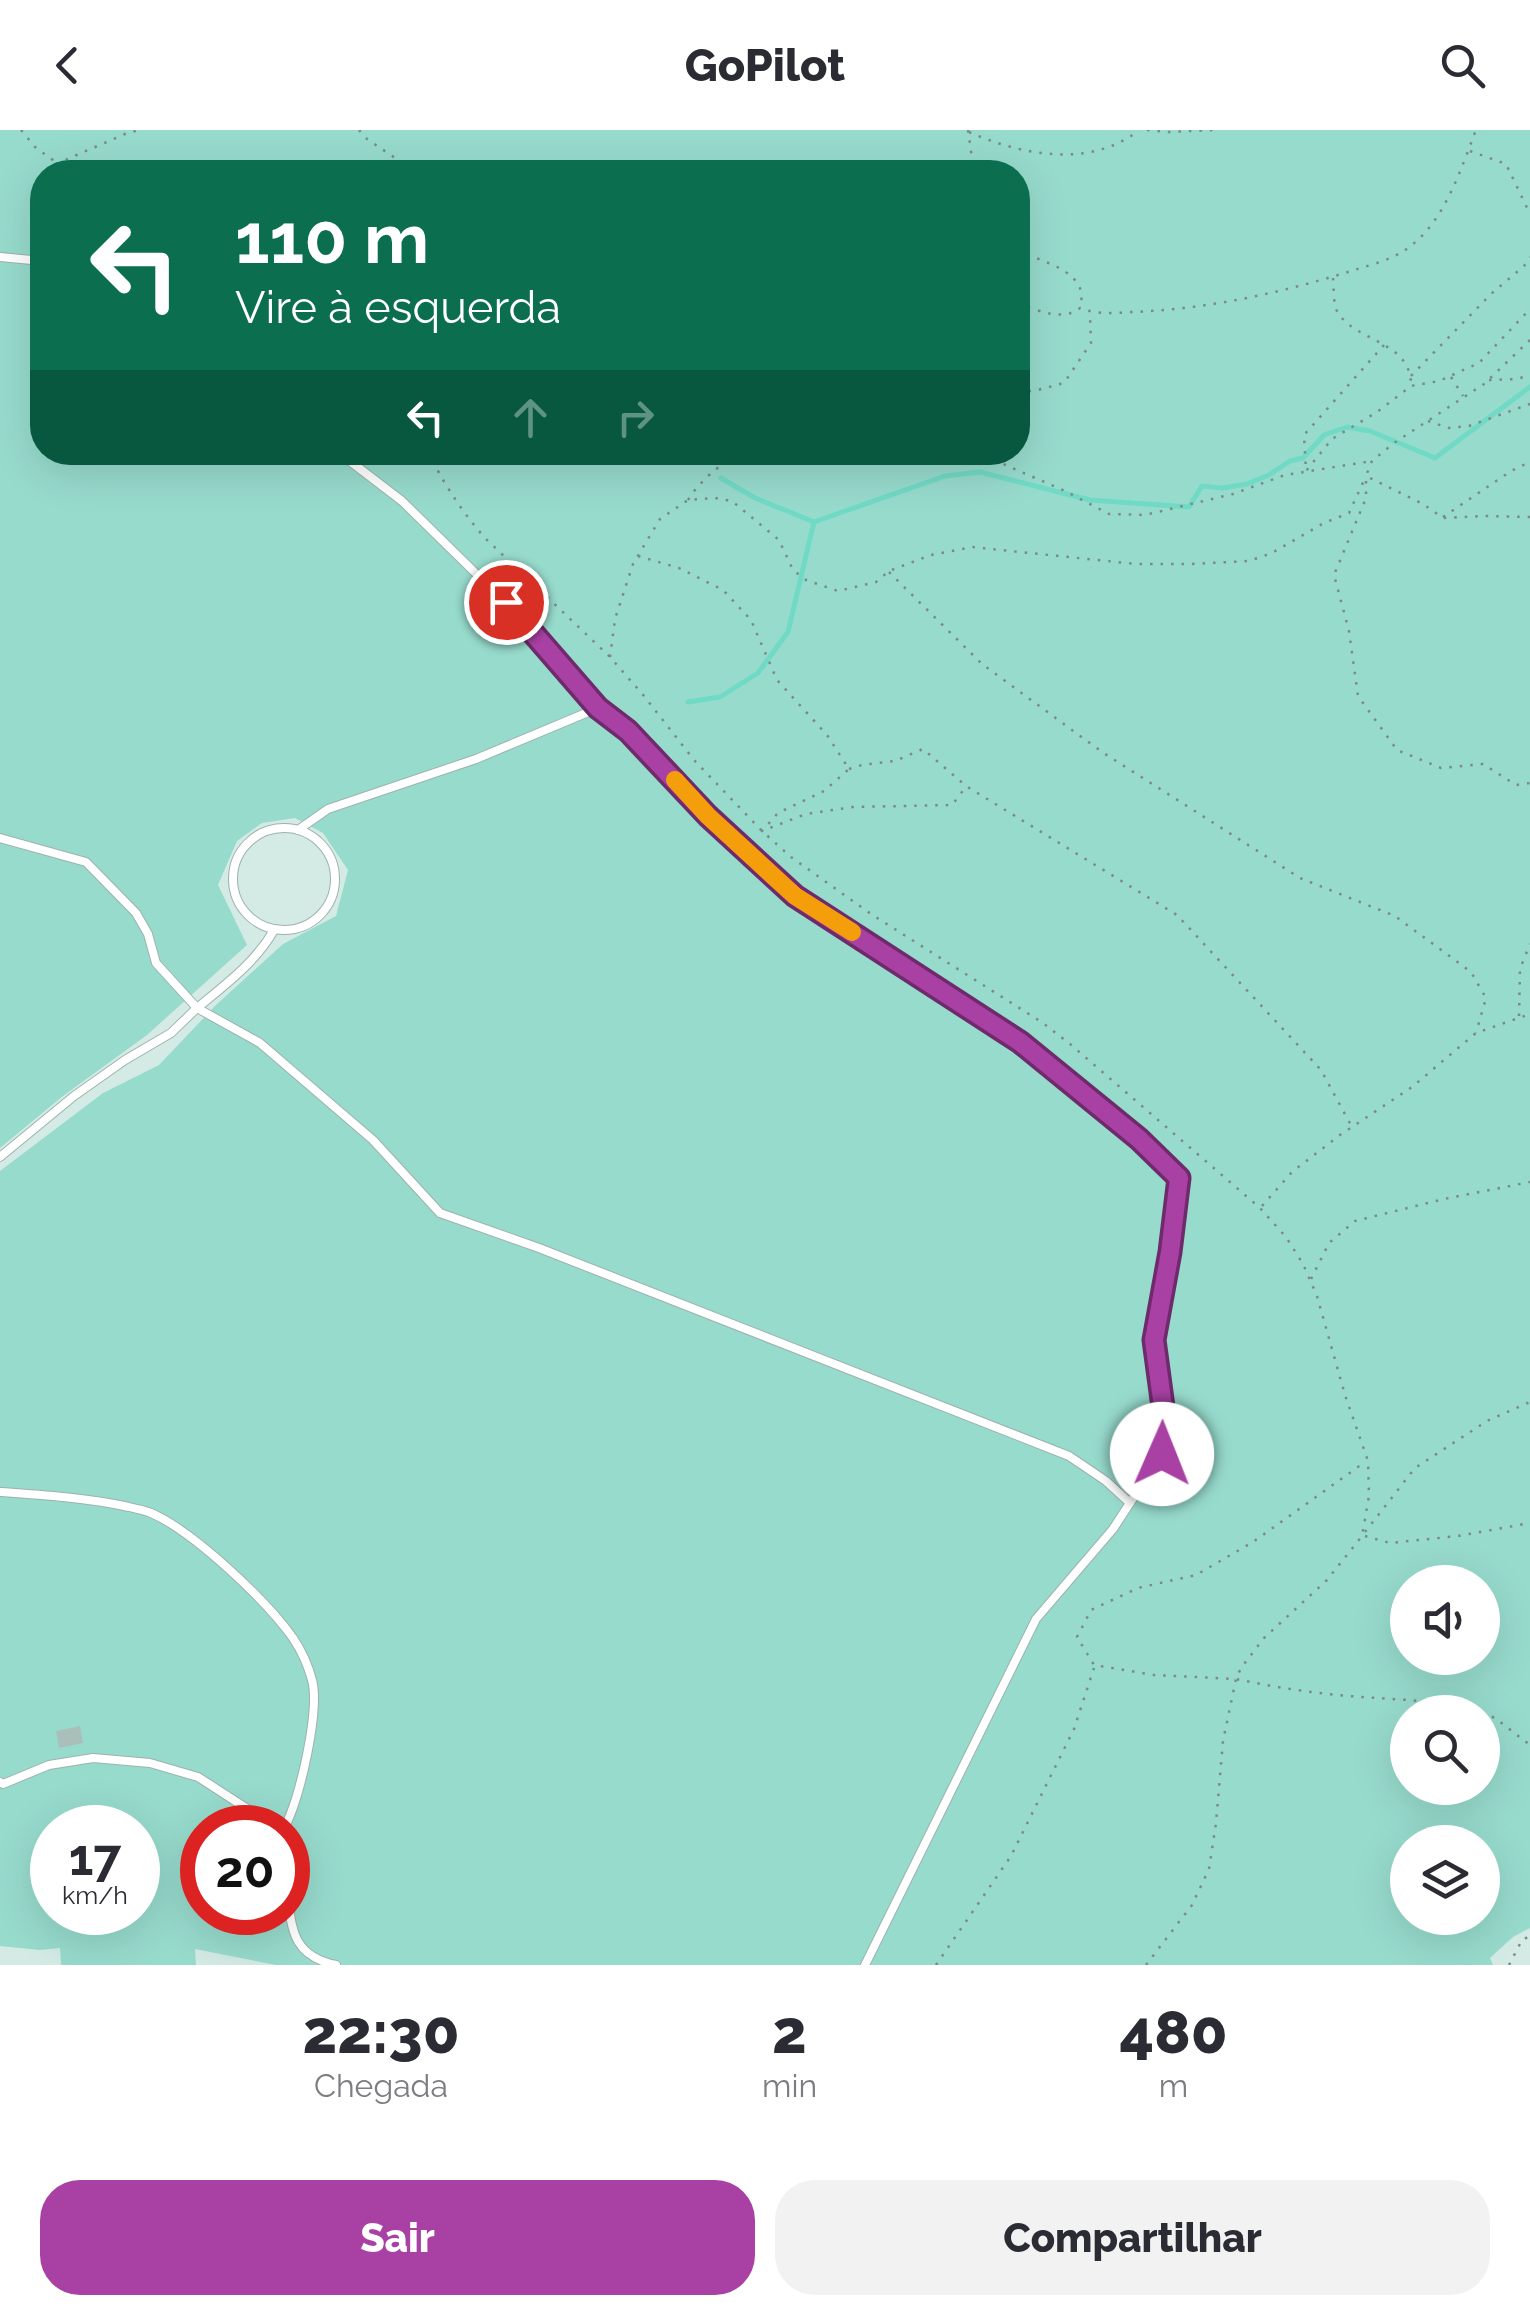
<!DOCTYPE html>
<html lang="pt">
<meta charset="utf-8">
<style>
:root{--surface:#fff;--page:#f2f2f3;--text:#2b2b33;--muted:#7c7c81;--accent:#a941a4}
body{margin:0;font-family:Raleway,sans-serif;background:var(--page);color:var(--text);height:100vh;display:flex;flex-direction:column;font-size:38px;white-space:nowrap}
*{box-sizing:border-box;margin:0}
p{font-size:32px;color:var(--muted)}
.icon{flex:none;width:55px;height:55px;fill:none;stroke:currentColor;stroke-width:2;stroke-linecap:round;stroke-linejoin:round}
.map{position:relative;height:1835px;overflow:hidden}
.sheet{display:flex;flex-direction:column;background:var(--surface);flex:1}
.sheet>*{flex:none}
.top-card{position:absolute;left:30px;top:30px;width:1000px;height:305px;border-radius:40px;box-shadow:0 10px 40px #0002;background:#0b6e4f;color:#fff;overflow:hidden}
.tools{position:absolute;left:1390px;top:1435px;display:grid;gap:20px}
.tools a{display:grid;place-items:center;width:110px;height:110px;border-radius:50%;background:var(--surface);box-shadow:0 10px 40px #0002;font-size:50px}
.speed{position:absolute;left:30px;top:1675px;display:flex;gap:20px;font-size:50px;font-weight:700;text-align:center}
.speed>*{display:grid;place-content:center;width:130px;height:130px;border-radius:50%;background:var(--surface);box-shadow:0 10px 40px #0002;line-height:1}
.speed small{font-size:25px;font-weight:400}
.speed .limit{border:15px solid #d22;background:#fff;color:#111}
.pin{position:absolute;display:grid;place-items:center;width:85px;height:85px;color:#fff;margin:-42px;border:5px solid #fff;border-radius:50%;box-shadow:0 2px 10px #0007}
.me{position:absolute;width:110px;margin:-55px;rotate:1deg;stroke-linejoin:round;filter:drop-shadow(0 0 8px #0008)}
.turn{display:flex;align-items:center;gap:35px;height:210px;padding:0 40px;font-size:45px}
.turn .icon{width:130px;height:130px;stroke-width:2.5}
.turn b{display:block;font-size:70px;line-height:85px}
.lanes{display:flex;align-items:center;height:95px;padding:0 40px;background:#0003;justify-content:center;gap:50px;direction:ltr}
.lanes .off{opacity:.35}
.eta{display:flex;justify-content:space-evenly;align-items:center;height:170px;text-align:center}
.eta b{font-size:60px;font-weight:800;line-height:70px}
.primary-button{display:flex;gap:20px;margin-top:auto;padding:20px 40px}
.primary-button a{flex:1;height:115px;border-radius:40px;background:var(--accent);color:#fff;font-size:40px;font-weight:800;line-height:115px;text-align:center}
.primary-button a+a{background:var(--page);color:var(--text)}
header{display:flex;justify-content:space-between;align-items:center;height:130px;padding:0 40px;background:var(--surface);font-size:45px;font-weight:800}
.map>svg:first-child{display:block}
</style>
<header><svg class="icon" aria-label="back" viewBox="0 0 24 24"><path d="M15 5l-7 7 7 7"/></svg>GoPilot<svg class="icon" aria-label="search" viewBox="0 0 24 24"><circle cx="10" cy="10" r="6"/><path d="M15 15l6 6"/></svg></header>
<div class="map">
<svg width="1530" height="1835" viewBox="0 0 1530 1835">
<rect width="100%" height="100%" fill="#d4eae5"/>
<path fill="#97dbcd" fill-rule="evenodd" d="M0 0H1530V1798L1513 1807 1490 1828 1493 1835H276L195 1819 196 1835H61L60 1818 40 1820 0 1816V1041L103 963 159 935 216 875 283 814 336 786 348 740 323 703 295 688 262 693 237 711 218 755 247 815 147 905 63 966 0 1018ZM42 42H1018V322H42ZM1408 1452H1482V1528H1408ZM1408 1582H1482V1658H1408ZM52 1698H138V1782H52ZM202 1698H288V1782H202ZM1408 1712H1482V1788H1408Z"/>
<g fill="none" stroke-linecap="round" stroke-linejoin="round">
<g stroke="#71dac5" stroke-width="5">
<path d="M721 348 755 368 814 392 945 346 980 342 1090 370 1189 377 1202 356 1222 358 1247 354 1269 345 1290 331 1303 328 1324 305 1347 297 1370 301 1435 328 1530 257"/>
<path d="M688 572 720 567 758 543 788 502 814 392"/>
</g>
</g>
<path fill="#aabfba" d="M80 1596 83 1613 59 1618 56 1601Z"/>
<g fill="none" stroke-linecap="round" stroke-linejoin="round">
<g stroke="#9db2ad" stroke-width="10">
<g id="service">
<path d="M0 127 42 131"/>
<path d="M338 322 402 371 506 473 598 578"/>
<circle cx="284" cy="749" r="51"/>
<path d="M298 700 328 679 476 629 598 578 628 601 709 686 795 766 1021 912 1139 1009 1179 1048 1170 1121 1153 1210 1165 1292 1162 1324 1113 1399 1036 1489 865 1835"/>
<path d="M0 708 86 732 136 783 148 804 156 833 197 878 171 903 125 930 74 966 0 1027"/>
<path d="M274 800C256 832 225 855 197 878L260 913 373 1010 440 1083 539 1118 1069 1326 1106 1351 1130 1373"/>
<path d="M0 1362C43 1365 87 1368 129 1377 136 1379 144 1380 151 1383 193 1401 266 1470 293 1508 301 1520 308 1535 312 1550 320 1579 300 1671 284 1698"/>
<path d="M0 1652 3 1654 49 1635 93 1628 150 1633 198 1647 277 1698"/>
<path d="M288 1768C291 1804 297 1827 336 1835"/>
</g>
</g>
<g stroke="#7b8a87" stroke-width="2.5" stroke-dasharray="2.5 8" stroke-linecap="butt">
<path d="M21 0 36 18 70 42"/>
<path d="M359 0 367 9 416 42"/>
<path d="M968 0 974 42"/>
<path d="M1147 0 1168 2 1214 0"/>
<path d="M969 2C1021 25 1091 39 1139 0"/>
<path d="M1470 21 1506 34 1530 84"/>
<path d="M56 34 125 4 139 0"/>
<path d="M1018 120C1039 132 1091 140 1080 177"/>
<path d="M1333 148C1334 158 1333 173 1337 181 1354 212 1410 210 1411 254"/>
<path d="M1018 174C1038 180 1062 192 1080 178 1097 185 1115 183 1133 182 1207 179 1281 163 1351 141 1370 135 1392 130 1408 118 1445 91 1460 41 1476 0"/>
<path d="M1530 210 1484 254 1394 313 1372 331 1366 346 1423 374 1443 388 1485 386 1530 387"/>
<path d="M1384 215 1304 305 1306 341 1332 309 1377 282 1411 256 1439 251 1479 233 1530 179"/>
<path d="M1411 246 1491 164 1524 136 1530 127"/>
<path d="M1451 247 1463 266"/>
<path d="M1489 250 1517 249 1530 245"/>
<path d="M1018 261H1034L1064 253 1091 213 1090 185"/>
<path d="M1428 291 1449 298 1469 296 1530 274"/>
<path d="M428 322C444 354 462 382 485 408L610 527 644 566 694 630 762 701 791 727 871 784 1043 893 1070 914 1260 1078 1286 1107 1303 1134 1317 1166 1345 1265 1368 1331 1369 1366 1362 1406 1327 1450 1264 1508 1241 1538 1236 1549C1278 1558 1320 1564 1362 1567 1401 1570 1443 1570 1480 1582"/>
<path d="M987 322 994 330 1065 361 1109 384 1145 385 1233 364 1285 345 1372 331"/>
<path d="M1366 351V368L1334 445 1349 501 1358 566 1397 620 1441 638 1483 634 1516 655 1530 653"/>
<path d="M688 370C701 349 721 334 742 322"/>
<path d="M1443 387 1511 341 1530 332"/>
<path d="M638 426 679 438 723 460 751 490 777 550 827 605 849 639 824 661 778 683 762 701 806 684 853 677 952 675 965 658"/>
<path d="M889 442 982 534 1102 622 1300 748 1395 786 1471 842 1486 868 1476 903"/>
<path d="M610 527 615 489 633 434 660 389 688 370 715 368 732 371 779 410 793 440 806 450 838 461 876 452 889 441 931 425 972 417 1136 434H1191L1249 431 1272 423 1324 393 1349 383 1366 346"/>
<path d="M849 639 862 635 895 631 923 619 966 656 1177 785 1321 940 1352 997"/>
<path d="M1519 886 1520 839 1530 814"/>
<path d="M1262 1076 1292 1042 1340 1005 1412 957 1476 903 1530 884"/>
<path d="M1311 1149 1329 1113 1355 1091 1444 1069 1530 1052"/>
<path d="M1365 1402 1415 1338 1487 1291 1530 1272"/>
<path d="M1365 1406 1390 1413 1458 1406 1530 1393"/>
<path d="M1482 1583 1495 1588 1530 1615"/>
<path d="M936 1835 1011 1726 1074 1599 1094 1538"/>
<path d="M1146 1835 1192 1775 1209 1739 1216 1693 1223 1611 1236 1549 1154 1545 1094 1535 1077 1507 1091 1480 1138 1458 1196 1445 1253 1412 1365 1332"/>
<path d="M1509 1835 1522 1810 1530 1806"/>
</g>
<use href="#service" stroke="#fff" stroke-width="8"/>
</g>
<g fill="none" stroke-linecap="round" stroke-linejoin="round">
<g stroke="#6e2a6b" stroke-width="25">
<path id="route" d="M506 472 598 578 628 601 708 686 795 766 1020 912 1139 1009 1179 1048 1170 1122 1154 1210 1165 1292 1162 1324"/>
</g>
<use href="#route" stroke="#a941a4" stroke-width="18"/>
<path stroke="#f59e0b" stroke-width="18" d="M675 650 708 686 795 766 852 802"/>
</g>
</svg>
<div class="tools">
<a><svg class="icon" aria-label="sound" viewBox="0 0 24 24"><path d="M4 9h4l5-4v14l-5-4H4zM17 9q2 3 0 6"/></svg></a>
<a><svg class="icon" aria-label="search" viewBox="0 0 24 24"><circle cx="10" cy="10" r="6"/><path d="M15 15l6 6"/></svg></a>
<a><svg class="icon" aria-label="layers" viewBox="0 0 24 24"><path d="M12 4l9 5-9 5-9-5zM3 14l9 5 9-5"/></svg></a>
</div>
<div class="speed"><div>17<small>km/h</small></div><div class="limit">20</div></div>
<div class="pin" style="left:506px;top:472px;background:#d93025"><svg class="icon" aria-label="arrive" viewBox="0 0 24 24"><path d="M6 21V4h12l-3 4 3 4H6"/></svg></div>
<svg class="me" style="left:1162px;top:1324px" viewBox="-20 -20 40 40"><circle r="19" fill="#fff"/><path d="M0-13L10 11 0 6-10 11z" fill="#a941a4"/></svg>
<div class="top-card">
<div class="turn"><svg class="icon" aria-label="left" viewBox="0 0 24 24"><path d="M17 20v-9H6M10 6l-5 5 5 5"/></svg><div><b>110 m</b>Vire à esquerda</div></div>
<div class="lanes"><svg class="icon" aria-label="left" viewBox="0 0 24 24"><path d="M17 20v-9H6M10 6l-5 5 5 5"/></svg><svg class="icon off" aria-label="ahead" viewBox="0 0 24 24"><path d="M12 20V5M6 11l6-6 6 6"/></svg><svg class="icon off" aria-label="right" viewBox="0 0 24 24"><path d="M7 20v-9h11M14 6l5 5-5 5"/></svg></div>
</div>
</div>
<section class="sheet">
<div class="eta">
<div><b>22:30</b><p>Chegada</p></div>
<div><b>2</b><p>min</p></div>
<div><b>480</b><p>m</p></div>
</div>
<div class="primary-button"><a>Sair</a><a>Compartilhar</a></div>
</section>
